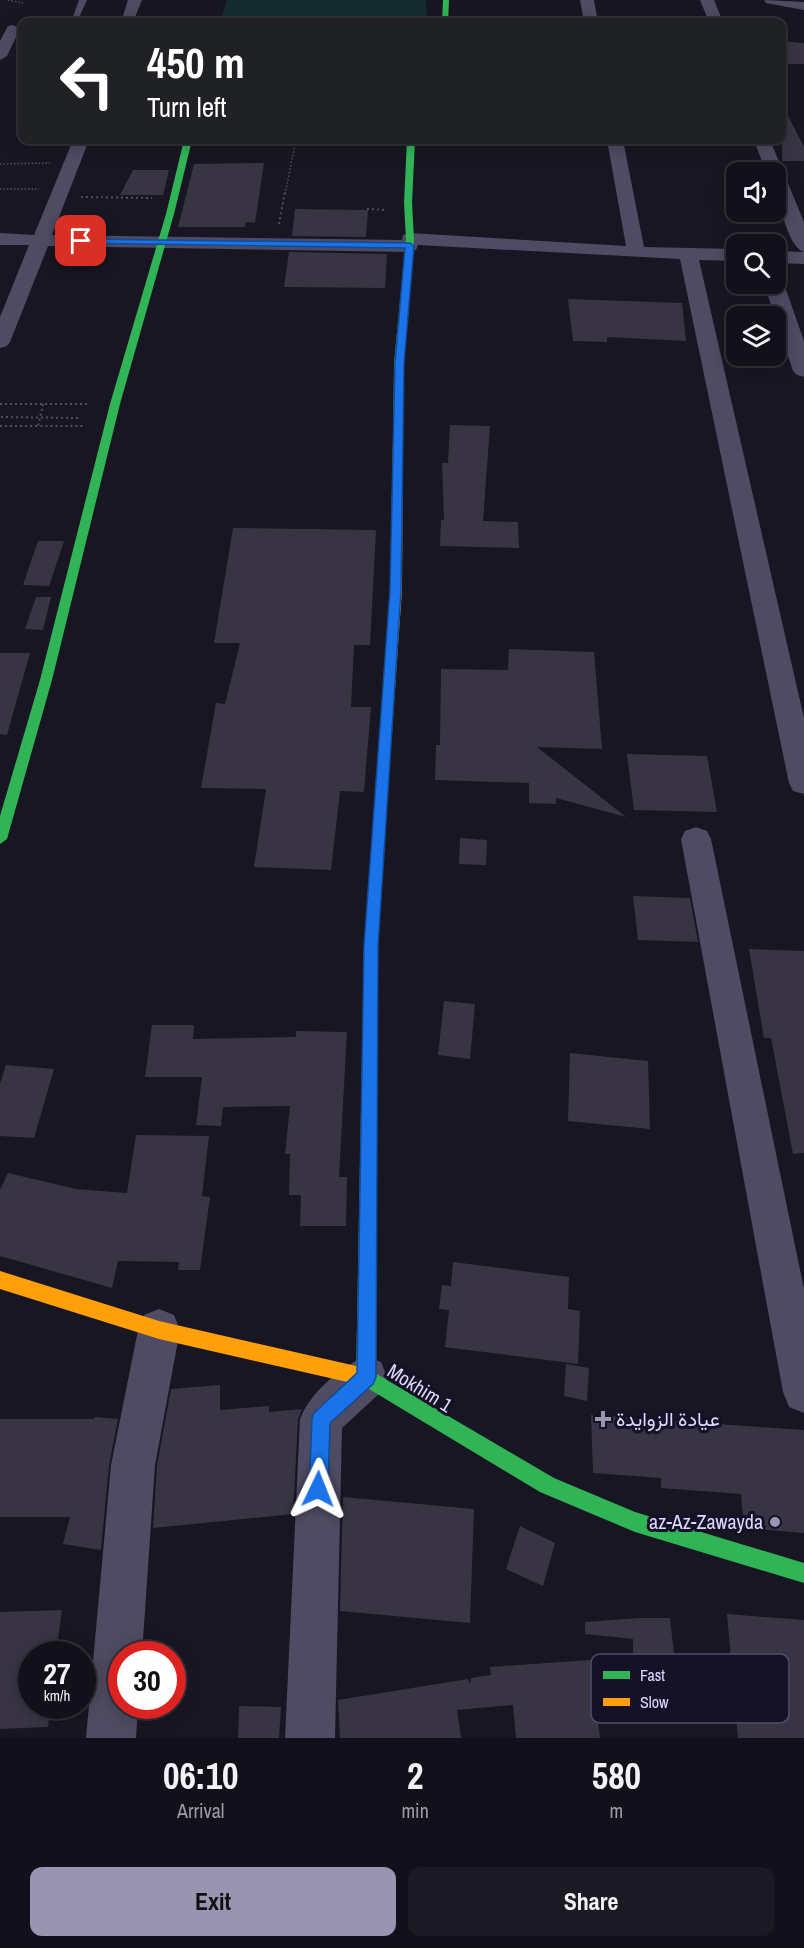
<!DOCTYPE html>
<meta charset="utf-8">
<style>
:root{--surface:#12101a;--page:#1b1923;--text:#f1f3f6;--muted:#9c9da2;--line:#313039;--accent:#9994b0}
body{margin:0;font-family:"Archivo Narrow",Vazirmatn,sans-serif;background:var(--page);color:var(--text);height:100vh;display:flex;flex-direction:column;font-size:22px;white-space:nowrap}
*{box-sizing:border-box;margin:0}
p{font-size:20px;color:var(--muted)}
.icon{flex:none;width:33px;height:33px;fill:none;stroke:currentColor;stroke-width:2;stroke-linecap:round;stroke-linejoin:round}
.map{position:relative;height:1738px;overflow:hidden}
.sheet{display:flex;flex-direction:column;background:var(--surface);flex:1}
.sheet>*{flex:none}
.guide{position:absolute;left:18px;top:18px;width:768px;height:126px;border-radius:12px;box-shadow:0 3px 15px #0003,0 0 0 2px var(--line);background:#202124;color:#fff;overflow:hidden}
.tools{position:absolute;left:726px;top:162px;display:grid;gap:12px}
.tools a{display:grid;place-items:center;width:60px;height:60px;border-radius:12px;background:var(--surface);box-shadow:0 3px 15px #0003,0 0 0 2px var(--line);font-size:30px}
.speed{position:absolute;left:18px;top:1641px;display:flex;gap:12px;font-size:30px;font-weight:700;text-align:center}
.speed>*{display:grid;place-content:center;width:78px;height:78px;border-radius:50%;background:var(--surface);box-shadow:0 3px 15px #0003,0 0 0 2px var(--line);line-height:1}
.speed small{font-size:15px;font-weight:400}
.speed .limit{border:9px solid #d22;background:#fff;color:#111}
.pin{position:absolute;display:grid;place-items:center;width:51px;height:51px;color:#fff;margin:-26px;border-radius:12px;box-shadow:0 3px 9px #0006}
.me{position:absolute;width:66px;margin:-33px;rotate:2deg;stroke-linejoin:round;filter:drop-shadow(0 0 4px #0008)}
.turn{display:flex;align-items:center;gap:21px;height:126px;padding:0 30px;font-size:27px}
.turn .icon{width:78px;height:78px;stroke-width:2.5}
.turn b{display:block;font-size:42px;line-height:51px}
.eta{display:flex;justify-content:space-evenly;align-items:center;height:102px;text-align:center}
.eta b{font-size:36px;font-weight:800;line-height:42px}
.cta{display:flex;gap:12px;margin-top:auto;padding:12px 30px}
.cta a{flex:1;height:69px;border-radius:12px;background:var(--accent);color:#111;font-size:24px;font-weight:800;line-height:69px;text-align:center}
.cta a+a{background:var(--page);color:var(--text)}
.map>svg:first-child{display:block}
</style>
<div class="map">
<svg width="804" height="1738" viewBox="0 0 804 1738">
<rect width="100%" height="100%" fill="#181622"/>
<path fill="#152c2e" d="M227 0H426L427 22H220Z"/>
<g fill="#383444">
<path d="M782 41 804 43V64H782Z"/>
<path d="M782 104 804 147V161H782Z"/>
<path d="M264 163 255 223 246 222 245 227H178L194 164Z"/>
<path d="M133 170H169L163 195H120Z"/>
<path d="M295 209 368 210 366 237 292 236Z"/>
<path d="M289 252 387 254 385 288 284 287Z"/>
<path d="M568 299 682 303 686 341 607 337V342L573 341Z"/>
<path d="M450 425 490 426 483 521 518 522 519 548 440 546 441 520H444L442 463H448Z"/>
<path d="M233 528 376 530 370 645H354L351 707H371L364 792 340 791 331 870 254 867 266 789 201 788 216 703 225 704 240 643H214Z"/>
<path d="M38 541H64L49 586 23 585Z"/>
<path d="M36 597H51L43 630 25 629Z"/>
<path d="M509 649 594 652 602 749 537 747 626 817 556 798V804L529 803V783L435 780 436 745H440L441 669 508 670Z"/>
<path d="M0 653H30L7 735 0 734Z"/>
<path d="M627 754 707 756 717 812 634 810Z"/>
<path d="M460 838 487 840 486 865 459 864Z"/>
<path d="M633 896 690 898 698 942 638 940Z"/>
<path d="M749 949 804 951V1153L793 1154 771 1038H764Z"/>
<path d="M444 1001 475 1004 470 1059 438 1055Z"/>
<path d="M152 1025H194L193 1039 296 1037V1031L347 1032 339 1177H347L346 1226H300L301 1195H289L290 1154H285L290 1106 223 1107 221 1126 196 1125 202 1077H145Z"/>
<path d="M570 1053 648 1061 650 1129 568 1121Z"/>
<path d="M6 1065 54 1069 34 1138 0 1136V1084Z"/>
<path d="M136 1135 209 1136 202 1196 210 1197 200 1270H178L179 1262 118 1261 112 1288 0 1256V1190L8 1173 76 1189 127 1193Z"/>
<path d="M453 1262 569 1277 568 1309 580 1311 578 1364 445 1347 449 1310 439 1309 442 1285 451 1286Z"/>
<path d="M566 1364 589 1368 587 1401 564 1396Z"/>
<path d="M220 1385V1410L269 1406V1412L302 1409 298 1419 293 1514 153 1528 157 1465 171 1389Z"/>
<path d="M591 1415 804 1430V1533L744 1528 741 1494 661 1488V1478L593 1473Z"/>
<path d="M95 1417 118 1419 109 1465 101 1550 63 1544 70 1517H0V1419H94Z"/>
<path d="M343 1497 474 1509 470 1623 340 1611Z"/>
<path d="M520 1526 555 1543 543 1586 506 1569Z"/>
<path d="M62 1610 56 1654H32V1706H50L48 1727 0 1729V1612Z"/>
<path d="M727 1614 804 1620V1738H738Z"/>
<path d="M639 1618H670L677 1681 606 1680 608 1690 594 1691 600 1738H516L513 1705 457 1710 461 1738H340L338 1700 468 1679 470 1684 471 1678 491 1675 490 1667 633 1657V1639L585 1634V1622Z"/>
<path d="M239 1706 281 1707 279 1738H238Z"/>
</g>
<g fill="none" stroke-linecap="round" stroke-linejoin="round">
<g stroke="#485361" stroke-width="1.5" stroke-dasharray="1.5 2" stroke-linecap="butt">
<path d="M8 0 23 3"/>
<path d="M0 164 50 163"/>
<path d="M0 189H39"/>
<path d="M285 194 296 140"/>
</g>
<g stroke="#485361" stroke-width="2" stroke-dasharray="2 3" stroke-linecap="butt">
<path d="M81 197 152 198"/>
<path d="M367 209 387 210"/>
<path d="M279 224 285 192"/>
<path d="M0 404H90"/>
<path d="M43 404 38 426H83"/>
<path d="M1 417 79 418"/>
<path d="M0 426H38"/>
</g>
<path fill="#4e4b62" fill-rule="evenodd" d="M79 0H87L77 22H71Z"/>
<g fill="#4e4b62" fill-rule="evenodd">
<path d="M128 0H142L133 22H121Z"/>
<path d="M580 0H594L598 22H584Z"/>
<path d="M700 0H714L723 22H709Z"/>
<path d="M764 0 804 2V10L766 3Z"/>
<path d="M13 25 20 29 7 56 0 60V41L8 26Z"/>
<path d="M73 140H89L52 235 402 240 403 235 410 233 626 246 607 140H623L644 247 736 249V261L699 260 804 718V794L793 791 789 783 680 259 418 245 416 250 409 252 48 246 10 342 7 346 0 348V317L29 245H0V233L34 235Z"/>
<path d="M754 140H770L804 222V252C786 247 776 190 776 172H766Z"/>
<path d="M776 251 804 252V264L776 263Z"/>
<path d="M776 279 784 284 804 341V377L797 375 793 371 764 284H776Z"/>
<path d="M696 827 707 831 711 839 804 1289V1413L789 1407 783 1392 681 839 685 831Z"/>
<path d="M159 1309 174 1315 180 1330 155 1465 142 1654H122V1706H138L136 1738H86L111 1465 138 1330 144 1315Z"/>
<path d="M366 1356 381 1362 387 1377 381 1392 342 1428 335 1738H285L300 1419C310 1393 340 1367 366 1356Z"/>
</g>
<g fill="#30b455" fill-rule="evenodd">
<path d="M443 0H449L448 22H442Z"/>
<path d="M184 140H192L174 214 120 404 52 680 7 839 0 844V816L40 680 110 404 166 214Z"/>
<path d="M407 140H415L412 203 414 239 404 363 403 437 398 440 393 437 394 363 406 239 404 203Z"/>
<path d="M384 754 390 759 378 946 375 1373 554 1478 635 1512 804 1563V1583L635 1532 540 1492 359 1383 356 1377 364 946 378 759Z"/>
</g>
<g fill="#ff9f0a" fill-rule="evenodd">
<path d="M398 434 403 437 402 590 390 759 384 764 378 759 390 590 393 437Z"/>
<path d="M0 1271 159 1321 365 1368 371 1371 374 1377 371 1383 365 1386 159 1339 0 1289Z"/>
</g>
</g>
<path fill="#1a73e8" stroke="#114b97" stroke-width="1.5" d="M81 239 410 243 414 246 404 363 401 590 378 946 376 1377 373 1384 330 1423 328 1489 325 1496 318 1499 312 1496 309 1489 312 1419 314 1413 357 1373 364 946 390 590 395 363 405 248 78 243Z"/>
<g fill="#9994b0" stroke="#151127" stroke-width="2">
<path d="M600 1410h6v6h6v6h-6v6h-6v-6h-6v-6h6z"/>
<circle cx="775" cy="1522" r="6"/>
</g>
<g text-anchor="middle" stroke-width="6" stroke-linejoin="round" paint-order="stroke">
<g font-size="20" fill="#ded8fd" stroke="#151127">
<text transform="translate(420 1388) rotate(32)" y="7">Mokhim 1</text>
</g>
<g font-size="20" fill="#ded8fd" stroke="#151127" text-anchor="start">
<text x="616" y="1426">عيادة الزوايدة</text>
<text x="763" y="1529" text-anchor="end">az-Az-Zawayda</text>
</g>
</g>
<rect x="591" y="1654" width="198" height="69" rx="9" fill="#151127" stroke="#514d67" stroke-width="1.5"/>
<rect x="603" y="1671" width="27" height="8" fill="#30b455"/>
<rect x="603" y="1698" width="27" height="8" fill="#ff9f0a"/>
<g font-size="16" fill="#ded8fd">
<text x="640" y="1681">Fast</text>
<text x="640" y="1708">Slow</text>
</g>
</svg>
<div class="tools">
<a><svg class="icon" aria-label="sound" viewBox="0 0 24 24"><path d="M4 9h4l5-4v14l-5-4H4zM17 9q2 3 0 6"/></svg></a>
<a><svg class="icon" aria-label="search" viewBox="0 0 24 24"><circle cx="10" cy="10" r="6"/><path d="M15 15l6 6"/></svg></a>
<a><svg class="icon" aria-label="layers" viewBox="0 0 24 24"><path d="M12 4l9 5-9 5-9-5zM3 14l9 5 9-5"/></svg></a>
</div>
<div class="speed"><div>27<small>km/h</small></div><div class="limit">30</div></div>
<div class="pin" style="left:81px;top:241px;background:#d93025"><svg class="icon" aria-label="arrive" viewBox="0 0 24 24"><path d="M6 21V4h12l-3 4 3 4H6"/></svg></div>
<svg class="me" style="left:318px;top:1489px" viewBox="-20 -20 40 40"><path d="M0-17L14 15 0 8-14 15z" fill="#1a73e8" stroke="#fff" stroke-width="4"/></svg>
<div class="guide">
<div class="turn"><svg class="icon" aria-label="left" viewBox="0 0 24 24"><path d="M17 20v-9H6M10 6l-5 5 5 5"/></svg><div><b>450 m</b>Turn left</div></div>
</div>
</div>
<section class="sheet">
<div class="eta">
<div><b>06:10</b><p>Arrival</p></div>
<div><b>2</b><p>min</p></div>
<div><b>580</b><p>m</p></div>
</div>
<div class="cta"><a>Exit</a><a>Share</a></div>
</section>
